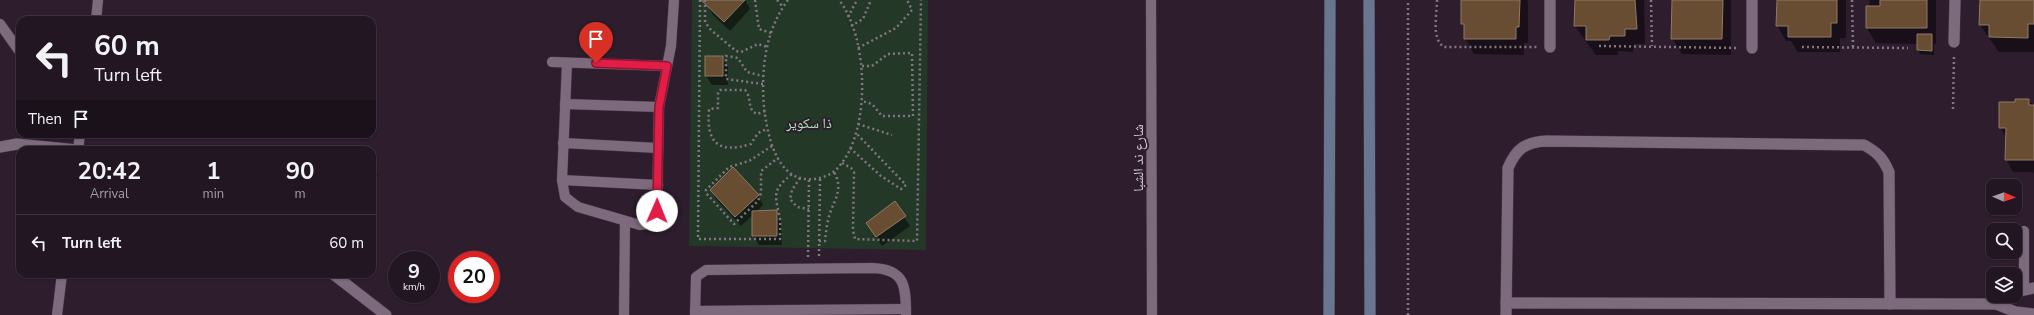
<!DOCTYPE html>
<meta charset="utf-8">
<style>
:root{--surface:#221622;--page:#2e232f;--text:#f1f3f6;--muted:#a29fa5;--line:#3f3540}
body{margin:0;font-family:"Nunito Sans","Noto Naskh Arabic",sans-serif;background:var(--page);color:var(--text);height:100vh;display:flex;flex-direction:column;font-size:15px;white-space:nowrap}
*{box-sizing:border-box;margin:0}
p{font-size:13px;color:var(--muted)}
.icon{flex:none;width:22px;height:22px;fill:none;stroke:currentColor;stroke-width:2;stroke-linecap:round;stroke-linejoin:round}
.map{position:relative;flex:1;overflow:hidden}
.details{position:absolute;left:16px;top:146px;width:360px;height:132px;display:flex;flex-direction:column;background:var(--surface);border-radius:12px;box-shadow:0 1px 3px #0004,0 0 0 1px var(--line)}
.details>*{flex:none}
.guide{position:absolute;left:16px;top:16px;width:360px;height:122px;border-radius:12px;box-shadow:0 1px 3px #0004,0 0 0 1px var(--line);background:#221622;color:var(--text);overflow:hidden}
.needle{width:26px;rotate:92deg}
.fabs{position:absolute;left:1986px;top:179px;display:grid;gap:8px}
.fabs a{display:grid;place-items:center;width:36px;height:36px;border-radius:8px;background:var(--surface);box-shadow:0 1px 3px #0004,0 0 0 1px var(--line);font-size:20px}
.speed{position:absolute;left:388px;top:251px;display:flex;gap:8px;font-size:20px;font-weight:700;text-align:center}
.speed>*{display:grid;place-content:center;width:52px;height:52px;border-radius:50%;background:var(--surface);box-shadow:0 1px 3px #0004,0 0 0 1px var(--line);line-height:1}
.speed small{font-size:10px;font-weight:400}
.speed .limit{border:6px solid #d22;background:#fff;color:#111}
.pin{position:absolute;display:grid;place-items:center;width:34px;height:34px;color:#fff;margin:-41px -17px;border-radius:50% 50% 50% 0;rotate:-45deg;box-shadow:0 0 4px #0007}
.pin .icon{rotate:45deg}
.me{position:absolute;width:44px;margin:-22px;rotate:1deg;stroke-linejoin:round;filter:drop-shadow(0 0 3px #0008)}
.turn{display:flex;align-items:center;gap:14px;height:84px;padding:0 12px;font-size:18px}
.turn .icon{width:52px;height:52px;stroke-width:2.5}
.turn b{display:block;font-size:28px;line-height:34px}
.then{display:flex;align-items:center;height:38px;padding:0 12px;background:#0003;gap:8px;font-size:15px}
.eta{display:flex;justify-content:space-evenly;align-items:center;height:68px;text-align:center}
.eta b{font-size:24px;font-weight:700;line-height:28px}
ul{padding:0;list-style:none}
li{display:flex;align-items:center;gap:12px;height:56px;padding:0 12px;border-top:1px solid var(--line)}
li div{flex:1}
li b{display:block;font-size:15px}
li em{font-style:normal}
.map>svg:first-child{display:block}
</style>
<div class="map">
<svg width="2034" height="315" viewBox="0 0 2034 315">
<rect width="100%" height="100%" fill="#2d1d2d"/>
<path fill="#243828" d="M692 0H928L926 250 689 246Z"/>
<g fill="#0007">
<path d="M712 0H745L750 9 730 31 713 15 707 5Z"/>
<path d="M1462 0H1528V43H1524V55L1474 54 1465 38V29L1462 24Z"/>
<path d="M1575 0H1644L1645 44H1634L1633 52 1618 51V55H1596L1575 26Z"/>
<path d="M1672 0H1731V55L1682 54 1672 38Z"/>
<path d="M1778 0H1846V38H1840V52H1798L1791 41H1786L1777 25Z"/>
<path d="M1870 0H1936V44H1934V55L1920 54 1918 50V44L1876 43 1867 28Z"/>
<path d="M1980 0H2034V52H1999L1980 25Z"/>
<path d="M722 57 728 67V85H712L706 76Z"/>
<path d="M2029 100 2034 106V174L2033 172H2013L2006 159 2007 139 2000 127 2016 103Z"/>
<path d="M372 158 378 176 372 178Z"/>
<path d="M711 190 758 195 763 205 756 212 776 211 781 221 782 245H759L753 236V215L741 226 716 199Z"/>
<path d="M895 203 910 226 882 246 867 223Z"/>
</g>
<g fill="#694d32" stroke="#8e7a68">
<path d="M701 0H745L724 22Z"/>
<path d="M1461 0H1520L1519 27H1516V39H1464V24H1461Z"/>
<path d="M1575 0H1635L1637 29H1625V36H1610L1609 40H1586V26H1574Z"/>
<path d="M1672 0H1723L1722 39H1671Z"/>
<path d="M1777 0H1837V23H1831V37H1788V26H1776Z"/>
<path d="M1880 0H1927V28H1866V6H1880Z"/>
<path d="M1980 0H2034V24H2028V38L1989 37V25H1979Z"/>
<path d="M1917 34H1932V51L1917 50Z"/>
<rect x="705" y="56" width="18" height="20"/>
<path d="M2015 99H2029V105H2034V160H2005L2006 128H1999V102H2015Z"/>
<path d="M733 167 759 195 735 217 710 190Z"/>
<path d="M895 201 906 216 876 237 866 223Z"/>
<path d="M777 210V236H752V211Z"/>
</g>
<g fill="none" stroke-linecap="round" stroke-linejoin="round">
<g stroke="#483a47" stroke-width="11">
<g id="service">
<path d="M1151 0 1152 315"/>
<path d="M96 20 98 0"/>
<path d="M0 24 20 52"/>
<path d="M552 62 667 66"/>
<path d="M567 63 562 180 565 197 578 207 640 225C650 224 655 220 657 211L659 107 671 46 674 0"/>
<path d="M565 104 659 107"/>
<path d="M563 143 658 148"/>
<path d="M78 150 80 134"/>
<path d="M562 180 658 185"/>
<path d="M2024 231V289"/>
<path d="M695 311 906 309"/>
<path d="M57 315 62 274"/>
<path d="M624 315 625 221"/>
<path d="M695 315 696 277 706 270 872 268C905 269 906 286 906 315"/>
</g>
</g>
<g stroke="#483a47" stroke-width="12">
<g id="minor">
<path d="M1550 0V47"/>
<path d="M1954 42 1955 0"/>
<path d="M1752 48V0"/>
<path d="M0 147 17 144 77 150"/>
<path d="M333 274 386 315"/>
<path d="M2015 292 2034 288"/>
<path d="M1506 303 1996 304 2016 312 2034 314"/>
<path d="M1996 304 2006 296"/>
<path d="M1506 315 1508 168C1516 149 1525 142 1547 141L1864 145C1877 152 1883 158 1889 172L1890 304"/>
</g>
</g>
<g stroke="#483a47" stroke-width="12">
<g id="secondary">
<path d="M1369 0 1370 315"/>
<path d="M1329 315 1330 0"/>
</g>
</g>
<g stroke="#837683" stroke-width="2.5" stroke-dasharray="2 3" stroke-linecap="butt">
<path d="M700 0 698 239H780C780 231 781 222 779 214 774 192 774 189 792 174"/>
<path d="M705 0V22L711 30 736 51 741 52 758 44 767 47"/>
<path d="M755 0 759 29 771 33"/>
<path d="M777 0 783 7"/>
<path d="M788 0C765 31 761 69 764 107 767 133 776 183 813 179 824 178 834 174 841 164 871 127 868 36 839 0"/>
<path d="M1437 0C1437 14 1431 39 1444 47H1538"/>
<path d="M1651 0 1652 46"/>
<path d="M1852 0 1853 47"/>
<path d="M848 17 857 0"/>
<path d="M851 26 863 19 871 0"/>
<path d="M1599 46 1739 48"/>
<path d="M1802 47 1908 48"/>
<path d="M858 48 896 28 912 10 907 0"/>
<path d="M862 66H872L888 54 912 53 913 116H882L872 104 862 101"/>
<path d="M763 84 726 79V56L738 58 747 72 763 76"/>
<path d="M1953 109 1954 55"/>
<path d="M765 111 757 114 753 112C748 105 751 96 745 90H720L718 92V108L709 109C706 143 718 154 751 144L758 133 767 129"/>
<path d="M858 124 892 135"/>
<path d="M772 146 749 161 729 167 706 190V193L734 224 758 201 761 193V171L778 158"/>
<path d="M850 148 881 176 901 189 906 185 856 133"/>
<path d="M842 163 851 168 854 172 853 230 855 239 917 241 921 0"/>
<path d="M800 178 792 190 790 199 797 207 809 209"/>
<path d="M819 241H825C826 232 827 222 830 213 836 197 843 188 834 172"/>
<path d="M819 256 820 178"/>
<path d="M808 257 809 179"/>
<path d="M1408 315V0"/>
</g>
<use href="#service" stroke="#7d6a7c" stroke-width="10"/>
<use href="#minor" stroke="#7d6a7c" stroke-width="11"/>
<use href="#secondary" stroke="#687690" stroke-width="11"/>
</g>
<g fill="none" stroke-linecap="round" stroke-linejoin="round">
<g stroke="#92132f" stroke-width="10">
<path id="route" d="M596 63 667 66 659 107 657 211"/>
</g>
<use href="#route" stroke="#e11d48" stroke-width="7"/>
</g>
<g text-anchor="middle" stroke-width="4" stroke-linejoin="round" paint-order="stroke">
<g font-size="14" fill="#b0eabd" stroke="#2d1d2d">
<text x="809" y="128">ذا سكوير</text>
</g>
<g font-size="14" fill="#d8cdd7" stroke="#2d1d2d">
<text transform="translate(1138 158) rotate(-90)" y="5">شارع ند الشبا</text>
</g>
</g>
</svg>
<div class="fabs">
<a><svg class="needle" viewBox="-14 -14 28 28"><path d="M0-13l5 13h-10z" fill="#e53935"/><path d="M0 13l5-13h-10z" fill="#a29fa5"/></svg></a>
<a><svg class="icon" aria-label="search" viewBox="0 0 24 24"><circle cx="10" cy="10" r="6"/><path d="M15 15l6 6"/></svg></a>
<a><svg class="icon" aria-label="layers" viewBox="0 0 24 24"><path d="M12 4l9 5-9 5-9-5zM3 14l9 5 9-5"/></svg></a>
</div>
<div class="speed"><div>9<small>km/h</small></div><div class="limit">20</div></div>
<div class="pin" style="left:596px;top:63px;background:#d93025"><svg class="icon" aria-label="arrive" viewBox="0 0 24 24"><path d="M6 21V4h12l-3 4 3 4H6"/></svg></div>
<svg class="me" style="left:657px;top:211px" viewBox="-20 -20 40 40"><circle r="19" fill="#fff"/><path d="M0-13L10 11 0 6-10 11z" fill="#e11d48"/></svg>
<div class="guide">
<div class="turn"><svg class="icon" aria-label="left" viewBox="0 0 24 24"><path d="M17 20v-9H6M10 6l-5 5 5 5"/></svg><div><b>60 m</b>Turn left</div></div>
<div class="then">Then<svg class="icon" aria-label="arrive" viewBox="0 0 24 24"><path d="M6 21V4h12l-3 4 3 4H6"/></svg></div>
</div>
<section class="details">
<div class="eta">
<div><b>20:42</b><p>Arrival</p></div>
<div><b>1</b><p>min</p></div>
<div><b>90</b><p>m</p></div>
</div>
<ul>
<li><svg class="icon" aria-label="left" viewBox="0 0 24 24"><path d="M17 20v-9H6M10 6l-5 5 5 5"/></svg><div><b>Turn left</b></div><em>60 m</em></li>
</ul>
</section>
</div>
